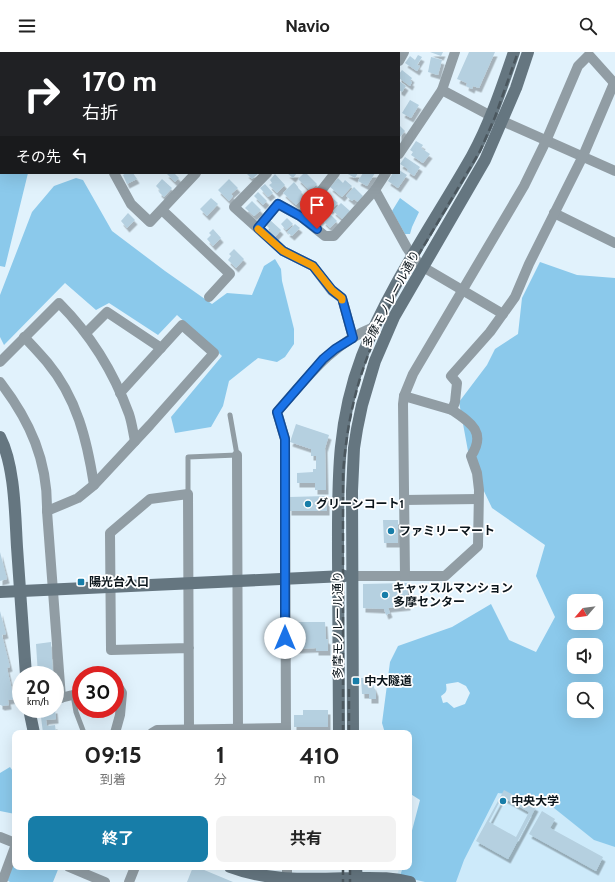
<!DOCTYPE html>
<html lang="ja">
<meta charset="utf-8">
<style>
:root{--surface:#fff;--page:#f2f2f2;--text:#222;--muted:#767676;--accent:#177da8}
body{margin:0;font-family:Cabin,"Noto Sans JP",sans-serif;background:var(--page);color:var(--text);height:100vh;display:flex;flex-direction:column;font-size:15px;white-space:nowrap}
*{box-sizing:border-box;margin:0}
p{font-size:13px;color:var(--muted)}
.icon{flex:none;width:22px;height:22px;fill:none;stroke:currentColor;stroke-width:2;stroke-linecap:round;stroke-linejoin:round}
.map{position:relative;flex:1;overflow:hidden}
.sheet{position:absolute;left:12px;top:678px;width:400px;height:140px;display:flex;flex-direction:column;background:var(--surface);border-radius:8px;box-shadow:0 4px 16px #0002}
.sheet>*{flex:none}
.banner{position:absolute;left:0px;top:0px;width:400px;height:122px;box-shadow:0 4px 16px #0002;background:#202124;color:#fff;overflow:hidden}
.needle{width:26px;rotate:242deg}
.buttons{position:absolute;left:567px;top:542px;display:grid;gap:8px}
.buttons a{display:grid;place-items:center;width:36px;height:36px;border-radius:8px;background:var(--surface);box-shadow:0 4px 16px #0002;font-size:20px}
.speed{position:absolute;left:12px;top:614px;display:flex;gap:8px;font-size:20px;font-weight:700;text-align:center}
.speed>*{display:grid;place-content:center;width:52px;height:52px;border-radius:50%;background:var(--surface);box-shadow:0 4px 16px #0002;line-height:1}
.speed small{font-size:10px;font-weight:400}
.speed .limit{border:6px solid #d22;background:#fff;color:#111}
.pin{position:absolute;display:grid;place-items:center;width:34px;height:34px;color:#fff;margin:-41px -17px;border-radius:50% 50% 50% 0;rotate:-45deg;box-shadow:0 0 4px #0007}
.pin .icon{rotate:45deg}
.me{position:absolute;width:44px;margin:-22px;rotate:0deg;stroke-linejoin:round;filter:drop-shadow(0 0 3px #0008)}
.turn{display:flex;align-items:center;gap:14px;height:84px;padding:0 16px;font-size:18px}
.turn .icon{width:52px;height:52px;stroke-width:2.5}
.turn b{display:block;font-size:28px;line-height:34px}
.then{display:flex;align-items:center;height:38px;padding:0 16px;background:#0003;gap:8px;font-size:15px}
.eta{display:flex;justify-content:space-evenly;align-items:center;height:68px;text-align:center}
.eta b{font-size:24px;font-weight:700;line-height:28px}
.primary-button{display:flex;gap:8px;margin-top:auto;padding:8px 16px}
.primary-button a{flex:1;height:46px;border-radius:8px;background:var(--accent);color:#fff;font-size:16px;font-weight:700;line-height:46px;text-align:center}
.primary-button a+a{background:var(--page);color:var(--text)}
header{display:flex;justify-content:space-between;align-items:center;height:52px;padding:0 16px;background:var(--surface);font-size:18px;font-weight:700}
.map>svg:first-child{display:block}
</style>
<header><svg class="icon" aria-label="menu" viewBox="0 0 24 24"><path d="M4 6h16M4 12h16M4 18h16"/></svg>Navio<svg class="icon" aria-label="search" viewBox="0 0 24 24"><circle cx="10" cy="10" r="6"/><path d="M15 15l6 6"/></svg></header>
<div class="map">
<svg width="615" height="830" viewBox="0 0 615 830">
<defs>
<filter id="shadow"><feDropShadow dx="2.5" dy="4.5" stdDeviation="0" flood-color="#0004"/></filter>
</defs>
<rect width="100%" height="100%" fill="#e1f2fc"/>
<path fill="#cdeafa" d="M442 719 615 766V830H394L400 815H409Z"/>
<g fill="#8bc9eb" fill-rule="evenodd">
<path d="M0 12 1 121H28L5 215 0 214Z"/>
<path d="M76 126 83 128 112 179 165 219 212 252 227 241 252 243 264 214 275 207 281 217 282 229 294 277V292L285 305 277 310 258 306 229 329 223 354 211 375 175 381 171 365 222 304 177 263 158 283 109 251 96 258 65 231 4 293 0 285V243L32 160 54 134Z"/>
<path d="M400 146 419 160 412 175 410 182H405L392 159Z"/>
<path d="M540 210 577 223 615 226V795L594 788 544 748 498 741 464 808 456 830H425L400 824 403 815H409V790L420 748 409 741V681H385L382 671 390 610 398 594 452 575 491 552 509 588 536 600 555 565 536 524 545 493 492 456 470 410 459 350 487 313 495 297 518 282 522 246ZM574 549H596V571H574ZM574 593H596V615H574ZM458 630 466 634 470 641 465 652 454 656 447 650 443 651 441 644C447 640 447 639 446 632ZM574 637H596V659H574Z"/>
<path d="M10 715 15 722V762L0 759V721Z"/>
<path d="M15 807V815H59L53 830H10L6 828Z"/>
</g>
<g fill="#b5d0e0" fill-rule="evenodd" filter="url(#shadow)">
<path d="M430 0H443L441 4Z"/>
<path d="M469 0H495L479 36 473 34 472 37 466 34 467 31 457 27Z"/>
<path d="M418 3 422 5 417 13 420 14 417 19 405 11 410 4 415 8Z"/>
<path d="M431 5 442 8 438 23 428 20Z"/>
<path d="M402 18 412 26 410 29 412 30 410 34 399 26V22Z"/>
<path d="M399 29 406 34 402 40 399 38Z"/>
<path d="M410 48 419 53 411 66 402 61Z"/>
<path d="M399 73 405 79 399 86Z"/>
<path d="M416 89 423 93 421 96 430 102 423 111 411 103 413 100 410 98Z"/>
<path d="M405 105 420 115 414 124 407 119 408 117 400 112Z"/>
<path d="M399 118 407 123 398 136 388 129 393 121H399Z"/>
<path d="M126 121H133L137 127 127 132 123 123Z"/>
<path d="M166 121H174L179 126 175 130Z"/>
<path d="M246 121H259L252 127Z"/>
<path d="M287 121H297L293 126Z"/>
<path d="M304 121H306L317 132 310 139 298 127Z"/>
<path d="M346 121H358L355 126Z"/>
<path d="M363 121H375L367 134 358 129Z"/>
<path d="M275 122 285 133 277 141 269 133 272 131 270 128Z"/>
<path d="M338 126 343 131 345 128 352 134 342 145 330 135Z"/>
<path d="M162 127 172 136 164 145 159 140 160 138 156 134Z"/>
<path d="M229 127 238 136 231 142 233 144 229 149 218 138Z"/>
<path d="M294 130 298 135V136L302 140 300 142 304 145 296 153 283 141Z"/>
<path d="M265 132 273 141 268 145 260 136Z"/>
<path d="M354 135 363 144 358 150 354 147 352 149 346 144Z"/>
<path d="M258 140 267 149 263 153 254 144Z"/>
<path d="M327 141 338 151 330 158 320 148Z"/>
<path d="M211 146 218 152 207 164 200 157Z"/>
<path d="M252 149 261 158 254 164 245 156Z"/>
<path d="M341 151 350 159 342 167 333 159Z"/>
<path d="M313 155 324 165 317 172 307 162Z"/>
<path d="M128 161 135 168 127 176 121 169Z"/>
<path d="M330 162 337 169 330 176 323 169Z"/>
<path d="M287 166 293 172 286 178 281 172Z"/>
<path d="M270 168 281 178 274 186 268 181 271 178 266 173Z"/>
<path d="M295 172 300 176 292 184 287 180Z"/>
<path d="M213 177 221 186 213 194 207 187 211 183 209 181Z"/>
<path d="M234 197 244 207 236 216 228 208 231 204 229 202Z"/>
<path d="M296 372 329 383 325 396 326 438H315V431H297V421L313 420V417H316V404H311V397L290 390Z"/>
<path d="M327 444V459H289V445Z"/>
<path d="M383 468H398V491H384Z"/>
<path d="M0 500 7 527 0 529Z"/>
<path d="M407 531 408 554 388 556 390 561 386 563 384 557 363 556V532Z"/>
<path d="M0 559 6 582 2 583 10 615 7 616 14 647 8 648 9 653 2 654 1 653H0Z"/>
<path d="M293 570H325L326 587 328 588V599H316V596L294 597Z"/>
<path d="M51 590 53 623H38L36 592Z"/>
<path d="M361 626H368V633H373L376 640V647H369V642H362Z"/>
<path d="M40 657H55L56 667 46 668 47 674 55 673 56 681H43Z"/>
<path d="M303 658H328V675H294V663H303Z"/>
<path d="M504 738 536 755 508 807 476 789ZM502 745 529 760 516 785 489 770Z"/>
<path d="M542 759 555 767 550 776 603 805 596 819 529 782Z"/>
<path d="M193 815H197L233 830H187Z"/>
</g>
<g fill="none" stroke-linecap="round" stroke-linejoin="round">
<g stroke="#919da4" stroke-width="5">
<path d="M188 442V405L237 403 230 363"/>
<path d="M73 643 76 660 84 681"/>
</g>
<g stroke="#919da4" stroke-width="10">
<path d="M96 0 97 1"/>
<path d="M146 0 147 1"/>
<path d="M278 0 279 1"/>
<path d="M373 0 374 1"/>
<path d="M192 1 193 0"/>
<path d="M327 1 328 0"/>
<path d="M399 9 404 0"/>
<path d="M442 38 491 64 615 119"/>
<path d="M399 102 442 38 455 0"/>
<path d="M114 121 131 152 150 170 196 121"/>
<path d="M267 121 234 155 283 199 313 214 332 239 342 246 353 286"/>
<path d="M375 138 407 196 413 205 423 215 503 262"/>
<path d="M162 158 230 222 209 245"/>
<path d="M554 161 615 191"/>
<path d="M300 164 317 144 335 121"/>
<path d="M258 176 278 152 300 164 325 184H334L375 138 386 121"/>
<path d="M86 281 107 260 161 296"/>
<path d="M24 285C32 293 40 302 47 310 77 346 87 388 94 433"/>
<path d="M0 310 59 251C90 282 114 321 129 362 132 371 133 380 135 389"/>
<path d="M0 330C30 369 48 409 47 459L61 646"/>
<path d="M404 344 452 358 455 350 457 331 451 324 490 280 515 245 529 212 583 104 614 31"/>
<path d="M237 403 238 677"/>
<path d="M404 448 478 447"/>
<path d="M47 459 78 446 94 433 150 373 214 301 182 273 120 341"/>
<path d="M352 524H445L478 494 479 438 477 421 471 404C487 380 470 370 452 358"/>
<path d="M405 524 403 352 404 344 413 322 524 134 546 89 578 14 589 3 615 32"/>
<path d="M189 596 111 598 110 481 150 447 188 442 189 678"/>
<path d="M115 633H117L122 641 120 663 115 681"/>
<path d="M56 647 81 641"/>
<path d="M152 681 157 678 286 676"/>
<path d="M286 681 285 387 277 360C307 326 331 292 374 275"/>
<path d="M0 785 15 791"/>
<path d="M69 815 105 830"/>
<path d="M287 815V830"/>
<path d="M2 830 15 795"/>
<path d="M129 830 135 815"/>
</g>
<g stroke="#657680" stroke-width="12">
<path d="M0 385C15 414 15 463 17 495 20 538 23 580 26 623"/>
<path d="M0 540 345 524"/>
<path d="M29 657 34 681"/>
<path d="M339 681C339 622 338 563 338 504 338 432 336 372 362 304 389 234 435 169 472 104 490 71 502 35 514 0"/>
<path d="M353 681 352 439 354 396 357 377 362 353 375 309 394 265 485 108 516 36 528 0"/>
<path d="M230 815C269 830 313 827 355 826 373 826 391 825 410 830"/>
<path d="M356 815 357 830"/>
</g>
<g stroke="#4b575e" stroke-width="2.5" stroke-dasharray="8 4" stroke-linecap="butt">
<path d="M349 637V681"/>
<path d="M343 681V422C348 351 365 301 397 239L480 99 495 65 518 0"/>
<path d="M343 815V830"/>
<path d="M350 815V830"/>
</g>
</g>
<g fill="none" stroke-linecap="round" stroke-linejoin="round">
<g stroke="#114b97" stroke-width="10">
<path id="route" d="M285 586V387L277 360 323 307 335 297 353 286 342 246 332 238 313 214 283 199 258 176 278 152 300 164 317 177"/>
</g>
<use href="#route" stroke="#1a73e8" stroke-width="7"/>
<path stroke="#f59e0b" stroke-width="7" d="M258 177 283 199 313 214 332 238 342 246V248"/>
</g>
<g fill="#177da8" stroke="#fff" stroke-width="1.5">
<circle cx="308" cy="452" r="4"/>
<circle cx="391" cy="479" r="4"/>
<rect x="77" y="526" width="8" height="8" rx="2"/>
<circle cx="385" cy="543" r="4"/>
<rect x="352" y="625" width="8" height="8" rx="2"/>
<circle cx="503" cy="749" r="4"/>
</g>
<g text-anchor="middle" stroke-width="3.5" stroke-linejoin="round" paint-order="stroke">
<g font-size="12" fill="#0b151b" stroke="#fff">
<text transform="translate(391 247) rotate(-62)" y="4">多摩モノレール通り</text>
<text transform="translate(338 573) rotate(-90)" y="4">多摩モノレール通り</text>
</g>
<g font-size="12" font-weight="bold" fill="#0b151b" stroke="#fff" text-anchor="start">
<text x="316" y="456">グリーンコート1</text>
<text x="399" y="483">ファミリーマート</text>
<text x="89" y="534">陽光台入口</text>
<text x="393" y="540">キャッスルマンション<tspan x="393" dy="14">多摩センター</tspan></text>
<text x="364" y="633">中大隧道</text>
<text x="511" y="753">中央大学</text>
</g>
</g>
</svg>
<div class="buttons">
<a><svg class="needle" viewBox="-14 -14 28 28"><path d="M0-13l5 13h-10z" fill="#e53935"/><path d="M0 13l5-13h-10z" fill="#767676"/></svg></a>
<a><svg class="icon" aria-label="sound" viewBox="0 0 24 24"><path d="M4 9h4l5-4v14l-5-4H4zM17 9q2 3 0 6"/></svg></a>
<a><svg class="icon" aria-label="search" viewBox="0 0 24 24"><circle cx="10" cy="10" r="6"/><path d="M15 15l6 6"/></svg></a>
</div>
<div class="speed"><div>20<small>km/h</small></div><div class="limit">30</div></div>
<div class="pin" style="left:317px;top:177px;background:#d93025"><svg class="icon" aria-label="arrive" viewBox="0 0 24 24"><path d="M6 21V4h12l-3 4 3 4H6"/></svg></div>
<svg class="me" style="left:285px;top:586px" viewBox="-20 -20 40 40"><circle r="19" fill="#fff"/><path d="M0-13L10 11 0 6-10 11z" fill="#1a73e8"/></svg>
<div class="banner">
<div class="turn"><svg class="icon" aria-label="right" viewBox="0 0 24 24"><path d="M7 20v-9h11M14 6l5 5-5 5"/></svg><div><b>170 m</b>右折</div></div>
<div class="then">その先<svg class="icon" aria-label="left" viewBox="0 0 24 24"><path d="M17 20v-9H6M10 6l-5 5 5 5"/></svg></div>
</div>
<section class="sheet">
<div class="eta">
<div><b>09:15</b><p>到着</p></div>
<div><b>1</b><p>分</p></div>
<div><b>410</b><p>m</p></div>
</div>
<div class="primary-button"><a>終了</a><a>共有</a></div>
</section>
</div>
